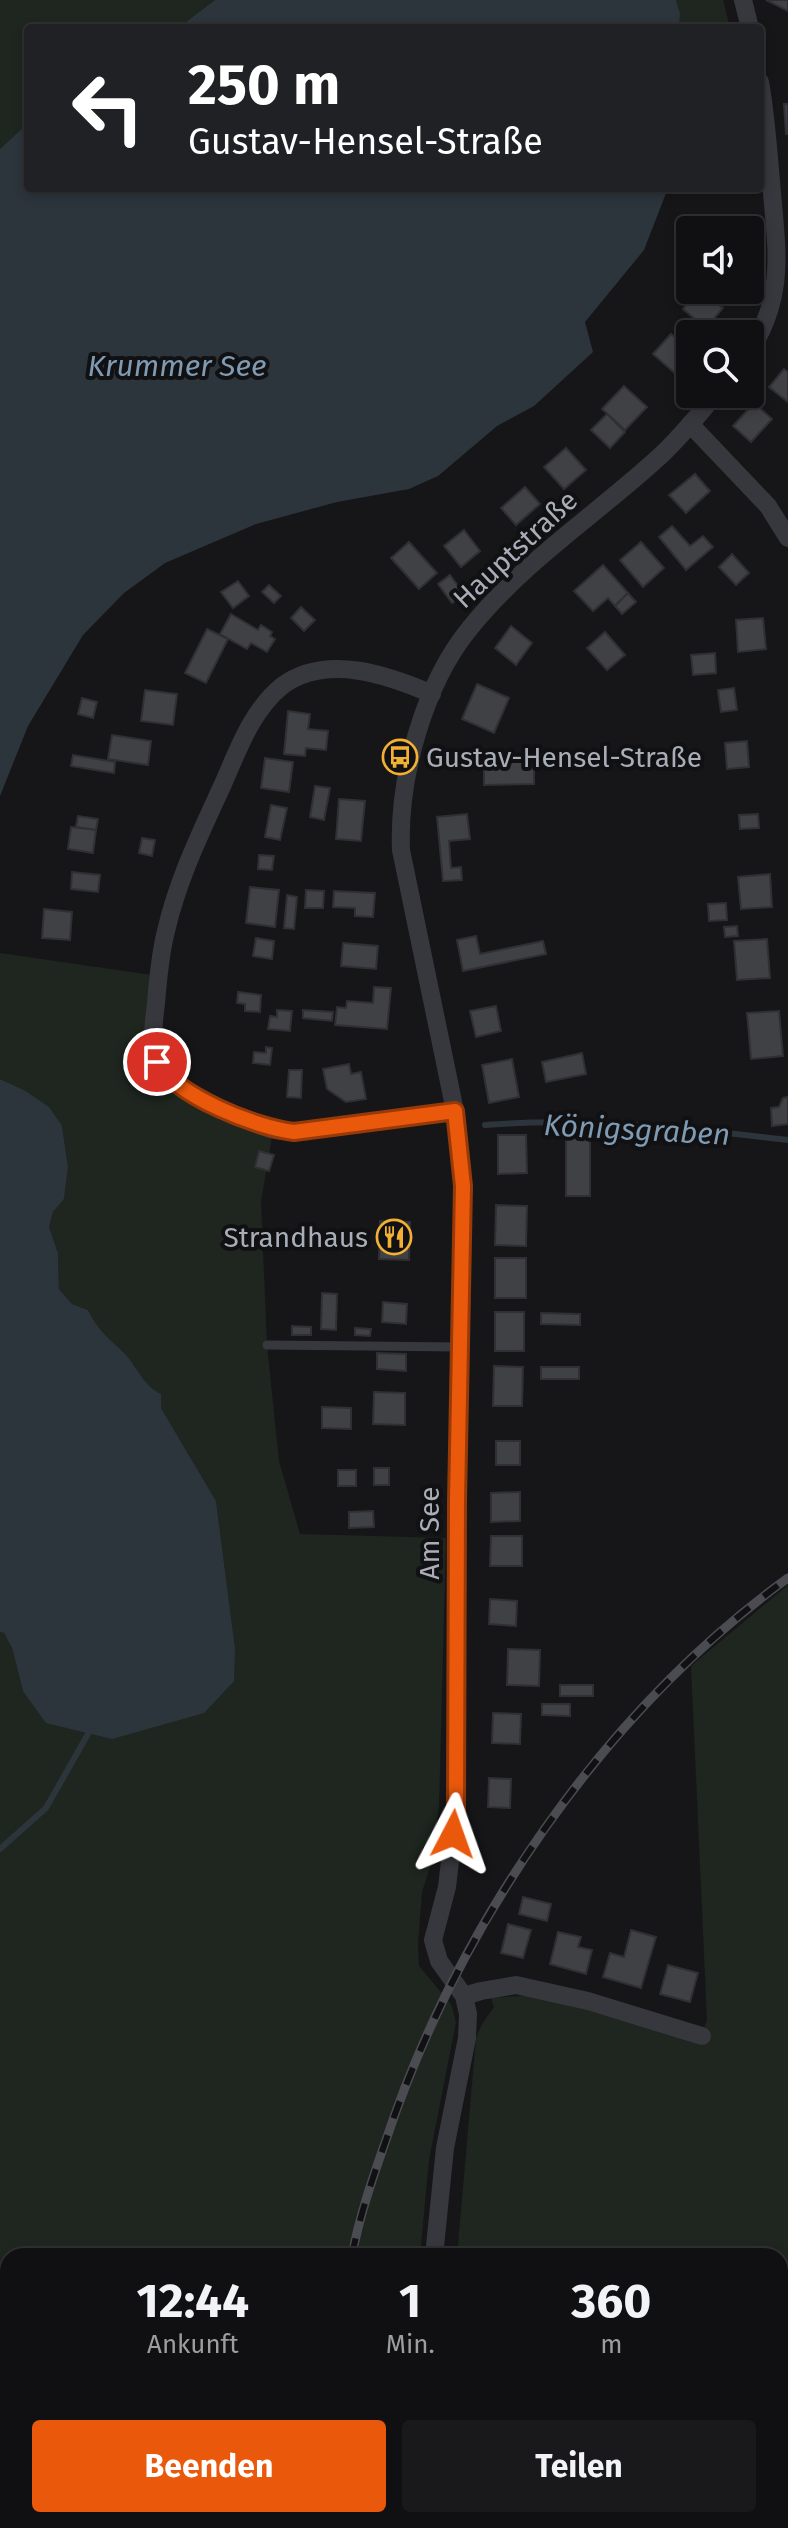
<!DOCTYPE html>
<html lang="de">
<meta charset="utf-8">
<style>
:root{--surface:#101012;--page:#19191b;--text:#f1f3f6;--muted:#9c9d9f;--line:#303032;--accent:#ea580c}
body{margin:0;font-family:"Fira Sans",sans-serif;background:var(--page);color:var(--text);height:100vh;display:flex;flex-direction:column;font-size:30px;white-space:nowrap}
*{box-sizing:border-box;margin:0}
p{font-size:26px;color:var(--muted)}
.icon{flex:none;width:44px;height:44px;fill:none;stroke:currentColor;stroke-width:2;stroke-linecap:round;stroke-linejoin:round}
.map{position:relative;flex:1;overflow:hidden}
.details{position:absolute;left:0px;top:2248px;width:788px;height:280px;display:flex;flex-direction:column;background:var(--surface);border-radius:24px 24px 0 0;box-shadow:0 4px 12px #0003,0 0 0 2px var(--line)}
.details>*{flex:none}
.guide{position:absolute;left:24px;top:24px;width:740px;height:168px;border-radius:8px;box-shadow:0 4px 12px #0003,0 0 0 2px var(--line);background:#202124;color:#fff;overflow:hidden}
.tools{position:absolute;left:676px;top:216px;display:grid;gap:16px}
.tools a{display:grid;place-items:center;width:88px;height:88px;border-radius:8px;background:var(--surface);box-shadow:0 4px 12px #0003,0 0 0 2px var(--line);font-size:40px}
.pin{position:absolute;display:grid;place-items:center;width:68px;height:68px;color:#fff;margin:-34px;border:4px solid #fff;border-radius:50%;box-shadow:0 2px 8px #0007}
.me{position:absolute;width:88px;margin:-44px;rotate:4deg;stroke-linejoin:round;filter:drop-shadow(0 0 6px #0008)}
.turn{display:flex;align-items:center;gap:28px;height:168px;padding:0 32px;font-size:36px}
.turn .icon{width:104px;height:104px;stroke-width:2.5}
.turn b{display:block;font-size:56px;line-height:68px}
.eta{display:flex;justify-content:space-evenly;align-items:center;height:136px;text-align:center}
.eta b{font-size:48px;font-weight:700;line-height:56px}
.primary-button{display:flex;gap:16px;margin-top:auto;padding:16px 32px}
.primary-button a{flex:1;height:92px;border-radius:8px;background:var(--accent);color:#fff;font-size:32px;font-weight:700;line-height:92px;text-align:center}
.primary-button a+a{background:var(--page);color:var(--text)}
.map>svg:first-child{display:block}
</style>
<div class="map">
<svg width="788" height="2528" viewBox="0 0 788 2528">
<rect width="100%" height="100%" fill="#161618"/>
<g fill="#1e261f">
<path d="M0 0H215L178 28H28V123L0 149Z"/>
<path d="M676 0H723L730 28H679L680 13Z"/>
<path d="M0 953 159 976 153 1038 164 1075 273 1130 261 1202 267 1345 279 1461 300 1534 446 1538 439 1807 432 1861 422 1892 418 1944 419 1966 451 2004 456 2022 429 2160 420 2256H8V2520H394L393 2528H0V1632L4 1633 12 1648 23 1691 235 1648 216 1501 161 1408V1395C144 1386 138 1369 126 1356 111 1340 97 1330 88 1310L72 1304 59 1289 58 1253 49 1227 53 1212 64 1199 68 1167 62 1126 24 1090 0 1079Z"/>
<path d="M788 1585V2528H434L435 2520H780V2256H457L476 2038 482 2024 494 2007 491 1998 536 1995 699 2042 707 2020 691 1666Z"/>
</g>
<g fill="#2c353c">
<path d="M215 0H676L680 13 679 28H178Z"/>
<path d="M28 123V188H668L644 250 585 322 593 352 534 406 497 426 438 476 409 489 337 502 256 524 165 563 124 593 83 635 28 726 0 796V149Z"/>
<path d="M0 1079 24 1090 49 1107 62 1126 68 1167 64 1199 53 1212 49 1227 58 1253 59 1289 72 1304 88 1310C97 1330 111 1340 126 1355 138 1369 144 1386 161 1394V1408L216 1501 235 1648 234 1681 204 1713 112 1739 46 1723 23 1691 12 1648 4 1633 0 1632Z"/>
</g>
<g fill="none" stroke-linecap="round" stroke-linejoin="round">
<g stroke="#2c353c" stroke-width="6">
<path d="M485 1125C586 1117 688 1128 788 1140"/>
<path d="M0 1849 46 1808 88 1734V1728"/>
</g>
</g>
<g fill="#404145" stroke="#303034" stroke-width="2">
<path d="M766 0H788V11Z"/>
<path d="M784 104H788V134H786Z"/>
<path d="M708 188H743V191L708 193Z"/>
<path d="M698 290 723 308 706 328 683 309Z"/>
<path d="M671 334 690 350V361L677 375 653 354Z"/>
<path d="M784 369 788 372V402L769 387Z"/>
<path d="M624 386 647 407 625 430 602 409Z"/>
<path d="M754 403 772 419 751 442 733 426Z"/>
<path d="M607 414 625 432 610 448 591 430Z"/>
<path d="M566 448 586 470 564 489 544 467Z"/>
<path d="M695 474 710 491 686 513 669 495Z"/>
<path d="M525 487 540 504 516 525 501 508Z"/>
<path d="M672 526 690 546 703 536 713 547 686 570 659 537Z"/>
<path d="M464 530 480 551 461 567 444 546Z"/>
<path d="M409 542 437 573 419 589 391 558Z"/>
<path d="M641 542 664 568 643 587 620 560Z"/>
<path d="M732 554 749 573 736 585 719 567Z"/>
<path d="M603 565 628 593 615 606 608 598 593 611 574 591Z"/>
<path d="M450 575 464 594 452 603 438 584Z"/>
<path d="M238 581 249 596 233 608 221 592Z"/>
<path d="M269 585 281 596 274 603 262 592Z"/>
<path d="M628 593 636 602 622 614 615 606Z"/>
<path d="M301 607 315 620 304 631 291 618Z"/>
<path d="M231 614 258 630 261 625 272 632 270 636 275 639 267 652 251 643 247 649 220 634Z"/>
<path d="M763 618 766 649 738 652 736 620Z"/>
<path d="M511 626 532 643 516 665 495 648Z"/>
<path d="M207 629 228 639 206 683 185 673Z"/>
<path d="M605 632 625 655 607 670 587 648Z"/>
<path d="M715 653 716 673 693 675 691 655Z"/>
<path d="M477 684 509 698 494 733 462 719Z"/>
<path d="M734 688 737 710 721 712 718 690Z"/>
<path d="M145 690 177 694 173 725 141 721Z"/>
<path d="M82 698 97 702 93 718 78 714Z"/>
<path d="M288 711 310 714 308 729 328 731 326 750 306 748 305 756 284 754Z"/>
<path d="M112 735 151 741 148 765 108 759Z"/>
<path d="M747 741 749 767 727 769 725 743Z"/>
<path d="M73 755 115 762 114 773 71 766Z"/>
<path d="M265 758 293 762 289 792 261 788Z"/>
<path d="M484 760H534V784L484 785Z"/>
<path d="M315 786 330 788 324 820 310 817Z"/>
<path d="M339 799 365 801 361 841 336 839Z"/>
<path d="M271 805 287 808 280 840 265 837Z"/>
<path d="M467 814 470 839 449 841 451 868 461 867 462 880 443 881 437 817Z"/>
<path d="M758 814 759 828 740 829 739 815Z"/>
<path d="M78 816 98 819 96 830 76 827Z"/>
<path d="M71 827 96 830 93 853 68 849Z"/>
<path d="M142 838 155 840 152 856 139 853Z"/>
<path d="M259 855 274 856 272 870 258 869Z"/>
<path d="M72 872 100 875 98 892 71 889Z"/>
<path d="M770 874 772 907 741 909 738 877Z"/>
<path d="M250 887 279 890 275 927 246 923Z"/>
<path d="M306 890 324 891 323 908H305Z"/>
<path d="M334 891 375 893 373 917 355 916V908L333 907Z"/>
<path d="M287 895 297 897 294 929 284 928Z"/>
<path d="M726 903 727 920 709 921 708 904Z"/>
<path d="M44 909 72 912 70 940 42 938Z"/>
<path d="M737 926 738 936 725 937 724 927Z"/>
<path d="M476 936 480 954 543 941 546 954 463 971 457 940Z"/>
<path d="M256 938 274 941 272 959 253 956Z"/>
<path d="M767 939 770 978 737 980 734 941Z"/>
<path d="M343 943 378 946 376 969 341 966Z"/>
<path d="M374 987 391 988 387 1029 335 1025 337 1007 346 1008 347 1001 373 1003Z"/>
<path d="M238 992 261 995 260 1012 245 1011V1004L237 1003Z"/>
<path d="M496 1006 501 1031 476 1037 470 1011Z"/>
<path d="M277 1010 292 1011 290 1031 268 1029 270 1016 277 1017Z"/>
<path d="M303 1010 333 1012 332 1021 303 1018Z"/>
<path d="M779 1011 783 1056 751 1059 747 1013Z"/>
<path d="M266 1047 272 1048 270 1065 253 1063 254 1052 266 1053Z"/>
<path d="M582 1053 586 1074 546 1082 542 1062Z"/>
<path d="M512 1059 519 1097 489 1103 482 1065Z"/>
<path d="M349 1064 351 1074 361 1072 366 1099 346 1102 327 1089 323 1069Z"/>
<path d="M289 1070H302L301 1098 287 1097Z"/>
<path d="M788 1097V1124L772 1126 771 1108 779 1107 783 1098Z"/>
<rect x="566" y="1132" width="24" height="64"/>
<path d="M498 1135H526L527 1173 498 1174Z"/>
<path d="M259 1151 274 1155 269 1171 255 1167Z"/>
<path d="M496 1205 527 1206 526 1246 495 1245Z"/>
<path d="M380 1221 410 1222 409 1260 379 1259Z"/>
<rect x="495" y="1258" width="31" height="40"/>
<path d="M322 1293 337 1294 336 1330 321 1329Z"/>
<path d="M383 1302 407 1304 406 1324 382 1322Z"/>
<rect x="495" y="1312" width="29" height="39"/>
<path d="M541 1313 580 1314V1325L541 1324Z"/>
<path d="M292 1326 311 1327V1335H292Z"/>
<path d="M355 1328 371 1329 370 1336 355 1335Z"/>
<path d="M377 1353 406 1354V1371L377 1369Z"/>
<path d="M494 1366 523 1367 522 1406H493Z"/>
<rect x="541" y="1367" width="38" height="12"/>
<path d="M374 1392 405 1393V1425L373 1424Z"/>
<path d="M322 1407 351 1408V1429L322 1428Z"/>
<rect x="496" y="1441" width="24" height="24"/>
<rect x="374" y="1468" width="15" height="17"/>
<rect x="338" y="1470" width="18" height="16"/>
<path d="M520 1492V1521L491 1522V1493Z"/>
<path d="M373 1511 374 1527 349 1528V1512Z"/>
<path d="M491 1536H522V1566H490Z"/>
<path d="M490 1599 517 1601 516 1626 489 1624Z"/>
<path d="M508 1649 540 1650 539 1686 507 1685Z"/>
<rect x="560" y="1685" width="33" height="11"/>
<path d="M542 1704H570V1716L542 1715Z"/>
<path d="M493 1713 521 1714 520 1744 492 1743Z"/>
<path d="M489 1778 511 1779 510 1808 488 1807Z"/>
<path d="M523 1897 551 1904 547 1921 519 1914Z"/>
<path d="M508 1924 531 1930 523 1958 501 1953Z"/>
<path d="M631 1930 656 1937 641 1988 603 1977 610 1953 624 1957Z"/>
<path d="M558 1932 581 1937 578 1947 592 1950 586 1974 550 1964Z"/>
<path d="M668 1965 698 1973 690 2002 660 1994Z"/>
</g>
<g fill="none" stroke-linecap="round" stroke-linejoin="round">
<path stroke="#37383d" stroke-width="9" d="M267 1345 460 1347"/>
<g stroke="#37383d" stroke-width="18">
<path d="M743 0 750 28"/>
<path d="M750 351C787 293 776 246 771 181 768 148 766 115 760 82"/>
<path d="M690 424 768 506 788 538"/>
<path d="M432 694C388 675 326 653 282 686 252 710 238 750 223 784 201 832 178 879 166 931 160 954 158 979 156 1003 154 1022 150 1044 157 1063 166 1087 245 1120 270 1129 278 1131 287 1131 294 1132L455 1111"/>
<path d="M464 1996 481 1991 516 1985 588 2001 702 2036"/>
<path d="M434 2256 445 2148 467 2038 468 2014 464 1996 439 1961 433 1940 447 1887 456 1810 457 1501 463 1186 455 1111 401 850C398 778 424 684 470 628 523 562 597 514 659 457 680 438 698 415 716 394"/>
<path d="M412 2528 413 2520"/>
</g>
<g stroke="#4a4c52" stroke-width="9">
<g id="rail">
<path d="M352 2256C359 2217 373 2177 386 2140 458 1925 604 1711 788 1578"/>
<path d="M324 2528 325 2520"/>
</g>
</g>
<use href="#rail" stroke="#111113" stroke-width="6" stroke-dasharray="18" stroke-linecap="butt"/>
</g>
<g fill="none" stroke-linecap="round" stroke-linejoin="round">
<g stroke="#983908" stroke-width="20">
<path id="route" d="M157 1062C176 1096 257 1128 294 1132L455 1111 463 1186 457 1501 456 1810 453 1834"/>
</g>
<use href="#route" stroke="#ea580c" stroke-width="14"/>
</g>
<defs>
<g id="bus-ring" transform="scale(1.8)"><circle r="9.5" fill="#111113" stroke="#f2b134" stroke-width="1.5"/><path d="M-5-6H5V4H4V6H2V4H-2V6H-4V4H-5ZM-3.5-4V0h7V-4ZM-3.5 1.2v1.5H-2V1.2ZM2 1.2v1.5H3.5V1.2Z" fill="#f2b134"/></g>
<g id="restaurant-ring" transform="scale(1.8)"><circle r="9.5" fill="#111113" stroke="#f2b134" stroke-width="1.5"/><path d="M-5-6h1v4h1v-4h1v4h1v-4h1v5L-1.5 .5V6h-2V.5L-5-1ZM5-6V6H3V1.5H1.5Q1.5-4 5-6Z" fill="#f2b134"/></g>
</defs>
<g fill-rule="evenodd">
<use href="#bus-ring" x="400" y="757"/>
<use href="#restaurant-ring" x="394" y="1237"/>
</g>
<g text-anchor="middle" stroke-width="8" stroke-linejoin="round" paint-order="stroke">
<g font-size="28" fill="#a8adb8" stroke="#111113">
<text transform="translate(515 549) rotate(-43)" y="10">Hauptstraße</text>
<text transform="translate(429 1533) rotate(-90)" y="10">Am See</text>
</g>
<g font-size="28" fill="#a8adb8" stroke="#111113" text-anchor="start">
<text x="426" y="767">Gustav-Hensel-Straße</text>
<text x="368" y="1247" text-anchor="end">Strandhaus</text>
</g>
<g font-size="30" font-style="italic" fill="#7f9bb3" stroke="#111113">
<text x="177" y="376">Krummer See</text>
<text transform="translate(637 1130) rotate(3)" y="10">Königsgraben</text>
</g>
</g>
</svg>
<div class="tools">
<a><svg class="icon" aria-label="sound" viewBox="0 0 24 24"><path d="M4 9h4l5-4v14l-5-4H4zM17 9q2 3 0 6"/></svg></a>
<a><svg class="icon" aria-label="search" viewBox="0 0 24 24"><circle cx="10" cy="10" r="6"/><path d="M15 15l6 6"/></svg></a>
</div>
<div class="pin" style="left:157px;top:1062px;background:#d93025"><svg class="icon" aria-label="arrive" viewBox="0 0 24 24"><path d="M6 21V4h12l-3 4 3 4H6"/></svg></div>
<svg class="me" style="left:453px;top:1834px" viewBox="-20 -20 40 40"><path d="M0-17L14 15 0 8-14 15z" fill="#ea580c" stroke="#fff" stroke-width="4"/></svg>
<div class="guide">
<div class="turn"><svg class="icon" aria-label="left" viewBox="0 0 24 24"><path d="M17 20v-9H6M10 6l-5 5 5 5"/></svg><div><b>250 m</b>Gustav-Hensel-Straße</div></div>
</div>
<section class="details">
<div class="eta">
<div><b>12:44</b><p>Ankunft</p></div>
<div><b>1</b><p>Min.</p></div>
<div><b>360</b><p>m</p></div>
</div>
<div class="primary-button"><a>Beenden</a><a>Teilen</a></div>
</section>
</div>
